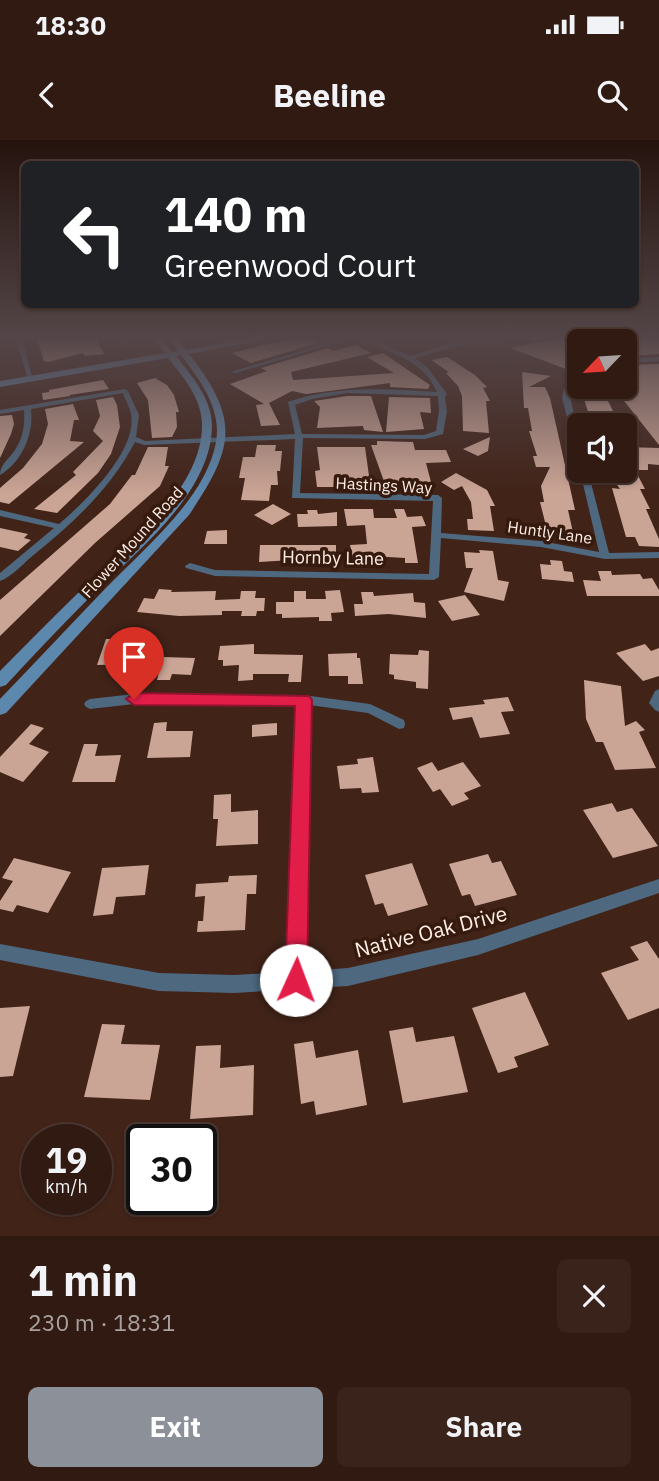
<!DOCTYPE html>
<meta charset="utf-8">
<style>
:root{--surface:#311a12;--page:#39231b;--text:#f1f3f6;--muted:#a8a19f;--line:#4c3832;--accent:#8c9099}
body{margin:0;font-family:"IBM Plex Sans",sans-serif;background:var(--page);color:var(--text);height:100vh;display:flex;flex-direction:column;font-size:26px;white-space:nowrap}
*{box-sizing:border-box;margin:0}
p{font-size:23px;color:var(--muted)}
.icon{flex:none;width:38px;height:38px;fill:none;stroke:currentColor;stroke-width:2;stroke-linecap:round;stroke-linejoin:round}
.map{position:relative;height:1096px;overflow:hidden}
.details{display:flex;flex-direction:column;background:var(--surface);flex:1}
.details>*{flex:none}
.banner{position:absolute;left:21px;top:21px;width:618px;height:147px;border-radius:10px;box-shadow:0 2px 5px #0004,0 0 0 2px var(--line);background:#202124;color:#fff;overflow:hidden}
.needle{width:46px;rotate:245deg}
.fabs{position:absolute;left:567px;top:189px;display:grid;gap:14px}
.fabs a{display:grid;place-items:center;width:70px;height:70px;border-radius:10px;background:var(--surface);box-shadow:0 2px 5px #0004,0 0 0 2px var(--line);font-size:35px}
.speed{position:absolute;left:21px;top:984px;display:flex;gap:14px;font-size:35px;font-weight:700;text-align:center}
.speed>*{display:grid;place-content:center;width:91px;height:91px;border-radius:50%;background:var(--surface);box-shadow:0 2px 5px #0004,0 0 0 2px var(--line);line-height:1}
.speed small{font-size:18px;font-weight:400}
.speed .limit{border:4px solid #111;border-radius:10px;background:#fff;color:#111}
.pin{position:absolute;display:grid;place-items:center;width:60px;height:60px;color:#fff;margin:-72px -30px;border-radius:50% 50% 50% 0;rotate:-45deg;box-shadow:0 0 7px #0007}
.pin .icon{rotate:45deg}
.me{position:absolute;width:77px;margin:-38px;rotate:2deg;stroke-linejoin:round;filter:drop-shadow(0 0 5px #0008)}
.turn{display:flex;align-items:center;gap:24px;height:147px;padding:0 28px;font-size:32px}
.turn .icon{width:91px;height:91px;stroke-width:2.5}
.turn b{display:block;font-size:49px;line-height:60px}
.round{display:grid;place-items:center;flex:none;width:74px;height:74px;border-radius:10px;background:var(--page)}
.overview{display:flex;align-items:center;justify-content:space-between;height:119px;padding:0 28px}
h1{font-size:42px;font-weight:800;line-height:52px}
.button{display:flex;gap:14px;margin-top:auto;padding:14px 28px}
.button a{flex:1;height:80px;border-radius:10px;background:var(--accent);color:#fff;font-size:28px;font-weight:800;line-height:80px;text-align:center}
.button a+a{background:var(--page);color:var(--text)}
.status{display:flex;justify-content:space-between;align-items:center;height:49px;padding:0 35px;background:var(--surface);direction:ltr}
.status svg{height:19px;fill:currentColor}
header{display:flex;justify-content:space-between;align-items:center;height:91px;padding:0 28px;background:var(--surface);font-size:32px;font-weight:800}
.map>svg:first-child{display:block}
</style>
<div class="status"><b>18:30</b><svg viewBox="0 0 49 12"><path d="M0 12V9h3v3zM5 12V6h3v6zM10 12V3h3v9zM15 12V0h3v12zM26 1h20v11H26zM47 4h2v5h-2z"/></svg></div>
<header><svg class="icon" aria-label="back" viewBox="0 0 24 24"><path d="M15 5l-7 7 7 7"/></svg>Beeline<svg class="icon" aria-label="search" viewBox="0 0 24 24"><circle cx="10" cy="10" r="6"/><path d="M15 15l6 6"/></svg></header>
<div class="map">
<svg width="659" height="1096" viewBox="0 0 659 1096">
<rect width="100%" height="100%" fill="#412318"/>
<g fill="#caa495">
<path d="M37 199H96L104 214 85 216 83 213 48 222 44 221Z"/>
<path d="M289 199H311L318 203 251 223 232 213Z"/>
<path d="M554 199H579V223L566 229 510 208Z"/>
<path d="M625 199H659V214L625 216Z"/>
<path d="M356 205 371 213 291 232 293 240 394 233 367 217 383 213 430 245 428 249 390 247V243L306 254 292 251 269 263 280 285 261 286 256 265 264 264 230 244 267 231 261 228 328 208 334 211Z"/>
<path d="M447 217 475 235 487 247 483 248 490 261H486L489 293 463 291 462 256 458 246 446 233 449 232 431 220Z"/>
<path d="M659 224V305L613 247H625V233L631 232 625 225Z"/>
<path d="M522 232 551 236 529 247H545L550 258 575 370H568L574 397 548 394 540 362H544L541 346 550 327H536L533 316H537L529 291H532L528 268H524Z"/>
<path d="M155 238 167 245 174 255 179 272H176L177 287 172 297 152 298 148 260 137 243Z"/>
<path d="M103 240 109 249 69 255 68 252 70 256 43 260 42 253 49 252V250Z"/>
<path d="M586 247H601L620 285 599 284 597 278H590L584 259Z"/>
<path d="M347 256H371L383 292 364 290 363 286 317 288 320 267 314 261Z"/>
<path d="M113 257 117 265 120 287 111 314 98 333 57 373 34 369 76 335 73 332 103 301 93 291 100 276 96 260Z"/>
<path d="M389 257 430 258 431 273 420 272 424 289 386 292Z"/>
<path d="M73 264 79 280H74L70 301 84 302 9 364 0 362V348L23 328 42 304 48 284 45 269Z"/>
<path d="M12 275 14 284 11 294 0 318V276Z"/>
<path d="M490 297 488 311 478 316 463 309Z"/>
<path d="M377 301 413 302 415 310H446L451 322 426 323 431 342 416 343 417 347H386L371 305H377Z"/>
<path d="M257 305H276L275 311H282L280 331H277L278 345H271L269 361 241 360 245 338H239L243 317H255Z"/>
<path d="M148 307H168L165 326H169L160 346 95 403 0 496V460L110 364 132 335H135Z"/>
<path d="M317 307H365L370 343H362V347H317L315 331 320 330Z"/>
<path d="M625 307 659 308V325L648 324V330H635L645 349H640L650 369H646L659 399V407L639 406 635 397H626L612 348 620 349 607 331H625Z"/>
<path d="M456 333 487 350 495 366H490L494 391 468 390 467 379H473L471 362 462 346 454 350 441 342Z"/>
<path d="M273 364 291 374 272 385 254 375Z"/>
<path d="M344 369H373L374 378H397L394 369H404L407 377 422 376 426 386 412 387 418 423H405V418L388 417 365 418 366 423H354L350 405 367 404 365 385 347 386Z"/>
<path d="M307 370H317L318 374 337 372V386L298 387 297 374H308Z"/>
<path d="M0 388 28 394 24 398 31 400 18 411 0 407Z"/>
<path d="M227 390V404H204L207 391Z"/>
<path d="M260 405H336V423H325V418L259 422Z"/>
<path d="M479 410 493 411 498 440 509 442 504 461 464 452 473 428H466L464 412 480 413Z"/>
<path d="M550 420 562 421 564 431 572 432 574 442 542 439 540 424 551 425Z"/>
<path d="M598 431H611L612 435 640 434 643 439 652 438 659 450V456H587L583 440 601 441Z"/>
<path d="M159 449 172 450 171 452 216 451 215 460 240 459 241 451H256L255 458H265L264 471H257L256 476H241L242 471H222V475L179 476 137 472 144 458 154 459Z"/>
<path d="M340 450 344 472 331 473 332 481H319V477L282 478V474H276V462H294V451H306V459H326L325 451Z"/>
<path d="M361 452H373L374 456 413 453 414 462 425 463 426 478 389 474 355 476 354 464H363Z"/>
<path d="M465 455 480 475 452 481 438 461Z"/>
<path d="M106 499H141L134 524 97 525Z"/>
<path d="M254 504V514L303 515 301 542H288L289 534H253V540L238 541 239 525 223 526V520H218L220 506Z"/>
<path d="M645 504 651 511 659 508V536L643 541 616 513Z"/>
<path d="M419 510 429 511 428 549 416 548V542L394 539V535L389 534 390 514 418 515Z"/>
<path d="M357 513V518H360L363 544H348V536H329L328 514Z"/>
<path d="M163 517 195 518 191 535 172 534 170 540H157Z"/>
<path d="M584 540 621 546 625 586 636 581 645 590 639 592 656 628 615 630 603 602H596L586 579Z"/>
<path d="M508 557 514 571 501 572 510 594 480 598 472 577 453 580 449 568 485 564 483 560Z"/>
<path d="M167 582 166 591H193L190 617 147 618 154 583Z"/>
<path d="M277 583V595L252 597V585Z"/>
<path d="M31 584 44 588 29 604 49 612 23 642 0 632V617Z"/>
<path d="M84 604H98L95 616 121 615 115 642H72Z"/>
<path d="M373 617 379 652 362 653 361 648 340 649 337 626 358 624 357 619Z"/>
<path d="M432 622 438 631 463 622 481 646 464 653 469 659 452 666 440 649 433 652 417 628Z"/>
<path d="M231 654V672L258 670V704L216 706 218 679H213L214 655Z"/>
<path d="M612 663 617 672 632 668 658 706 613 718 583 670Z"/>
<path d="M488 714 492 723 501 721 517 755 475 766 470 754 462 756 449 724Z"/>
<path d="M14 718 71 732 48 773 17 765 13 772 0 769V761L13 741 2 738Z"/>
<path d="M412 723 428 765 388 776 383 763 375 765 365 735Z"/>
<path d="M149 725 145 755 116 757 113 774 93 776 102 728Z"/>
<path d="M257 735 256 754H247L245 790 197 792 198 781H203L205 756 195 757 196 744 228 742 229 736Z"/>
<path d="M647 801 659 819V868L628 880 601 833 639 820 630 807Z"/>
<path d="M525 852 549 905 514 917 518 927 498 933 472 868Z"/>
<path d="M30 866 13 936 0 937V868Z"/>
<path d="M102 884 125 885 121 904 160 905 150 960 84 957Z"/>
<path d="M413 887 416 902 454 896 468 952 403 963 389 891Z"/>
<path d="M313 901 316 918 358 910 367 965 316 975 314 961 301 964 294 904Z"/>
<path d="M221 905 220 928 254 925 253 975 190 979 196 906Z"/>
</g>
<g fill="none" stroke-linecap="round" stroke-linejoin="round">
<g fill="#4d687f" fill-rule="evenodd">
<path d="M16 199H22L33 240 28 239Z"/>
<path d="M119 199H125L129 205 124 206Z"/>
<path d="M339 199H350L236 233 231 232Z"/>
<path d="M361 199H371L410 216 453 203 516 199 454 207 415 218 428 228 447 254 445 256 447 271 443 294 425 299 303 298 300 353 438 355 442 358 441 393 541 401 599 412 580 331H588L609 413 659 412V418L605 419 541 407 441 398 439 437 434 440 215 436 186 428 185 426 190 423 215 430 429 434 433 361 292 358 295 299 144 305 135 302C109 351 72 384 30 418 21 426 11 437 0 441V433L54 388 0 376V370L59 384C85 362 138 310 131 274 130 267 125 260 123 253L31 269C34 294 22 322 0 335 0 324 9 319 15 310 23 298 25 285 24 270L0 274V270L125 249 128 251 139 275 136 297 145 301 295 294 288 262C338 245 385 249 437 252 423 219 390 213 361 199ZM347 253 438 256 439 271 436 291 424 295 302 294 295 265 312 259Z"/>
<path d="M659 217V221L625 223V219Z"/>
<path d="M579 233V239L570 249V257L579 295V312L575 310 562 257 564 249Z"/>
<path d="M659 549V572L655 570 649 563 655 551Z"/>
<path d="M134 554 303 555 370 564 404 580 405 584 404 588 399 589 368 573 309 565 305 831 348 828 478 799 659 739V753L478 815 348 846 234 853 159 851 0 820V804L159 833 234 835 288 832 297 565 134 564 90 569 86 567 84 564 86 561 90 559Z"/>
</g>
<path fill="#5d88ae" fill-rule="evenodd" d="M154 199H162L172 212 178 211 169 199H177L186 210 246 199H266L189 214C241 280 234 308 189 375L6 573 0 575V559C35 523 69 486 104 450 142 410 206 359 216 302 222 269 200 240 181 215L176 216C192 236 212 259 212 286 211 356 132 415 87 460 59 488 32 517 6 545L0 547V531C25 506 50 480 76 455 120 413 204 351 202 283 201 257 183 237 168 218L0 247V241L165 213Z"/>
</g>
<linearGradient id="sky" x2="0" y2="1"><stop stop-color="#24130d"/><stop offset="0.56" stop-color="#544548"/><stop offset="1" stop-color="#544548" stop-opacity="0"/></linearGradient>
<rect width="659" height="353" fill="url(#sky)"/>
<path fill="#e11d48" stroke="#92132f" stroke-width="2" d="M134 553 309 556 312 560 307 840 304 848 296 852 288 848 285 840 295 566 134 565 126 559Z"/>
<g text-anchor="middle" stroke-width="7" stroke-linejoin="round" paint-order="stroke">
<g font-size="16" fill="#feeee7" stroke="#361a0e">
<text transform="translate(384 345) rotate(3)" y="6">Hastings Way</text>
<text transform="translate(550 392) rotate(8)" y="6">Huntly Lane</text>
<text transform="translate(132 402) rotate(-48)" y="6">Flower Mound Road</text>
</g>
<g font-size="18" fill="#feeee7" stroke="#361a0e">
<text transform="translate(333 418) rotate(1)" y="6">Hornby Lane</text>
</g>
<g font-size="21" fill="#feeee7" stroke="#361a0e">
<text transform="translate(431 792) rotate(-14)" y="7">Native Oak Drive</text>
</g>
</g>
</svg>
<div class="fabs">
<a><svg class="needle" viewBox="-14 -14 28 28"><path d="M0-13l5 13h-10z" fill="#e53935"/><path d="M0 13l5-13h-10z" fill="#a8a19f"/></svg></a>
<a><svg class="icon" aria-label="sound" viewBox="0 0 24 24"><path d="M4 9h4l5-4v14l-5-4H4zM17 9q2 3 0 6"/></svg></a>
</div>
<div class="speed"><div>19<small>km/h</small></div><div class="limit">30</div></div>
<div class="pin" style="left:134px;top:559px;background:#d93025"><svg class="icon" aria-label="arrive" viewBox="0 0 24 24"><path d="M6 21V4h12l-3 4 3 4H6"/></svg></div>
<svg class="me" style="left:296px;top:840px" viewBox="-20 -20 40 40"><circle r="19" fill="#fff"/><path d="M0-13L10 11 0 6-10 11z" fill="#e11d48"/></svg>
<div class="banner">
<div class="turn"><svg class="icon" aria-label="left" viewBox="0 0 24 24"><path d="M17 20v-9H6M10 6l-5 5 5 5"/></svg><div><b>140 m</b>Greenwood Court</div></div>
</div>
</div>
<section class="details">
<div class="overview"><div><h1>1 min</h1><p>230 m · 18:31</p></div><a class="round"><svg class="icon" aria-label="close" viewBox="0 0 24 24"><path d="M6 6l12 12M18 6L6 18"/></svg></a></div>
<div class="button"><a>Exit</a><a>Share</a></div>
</section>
